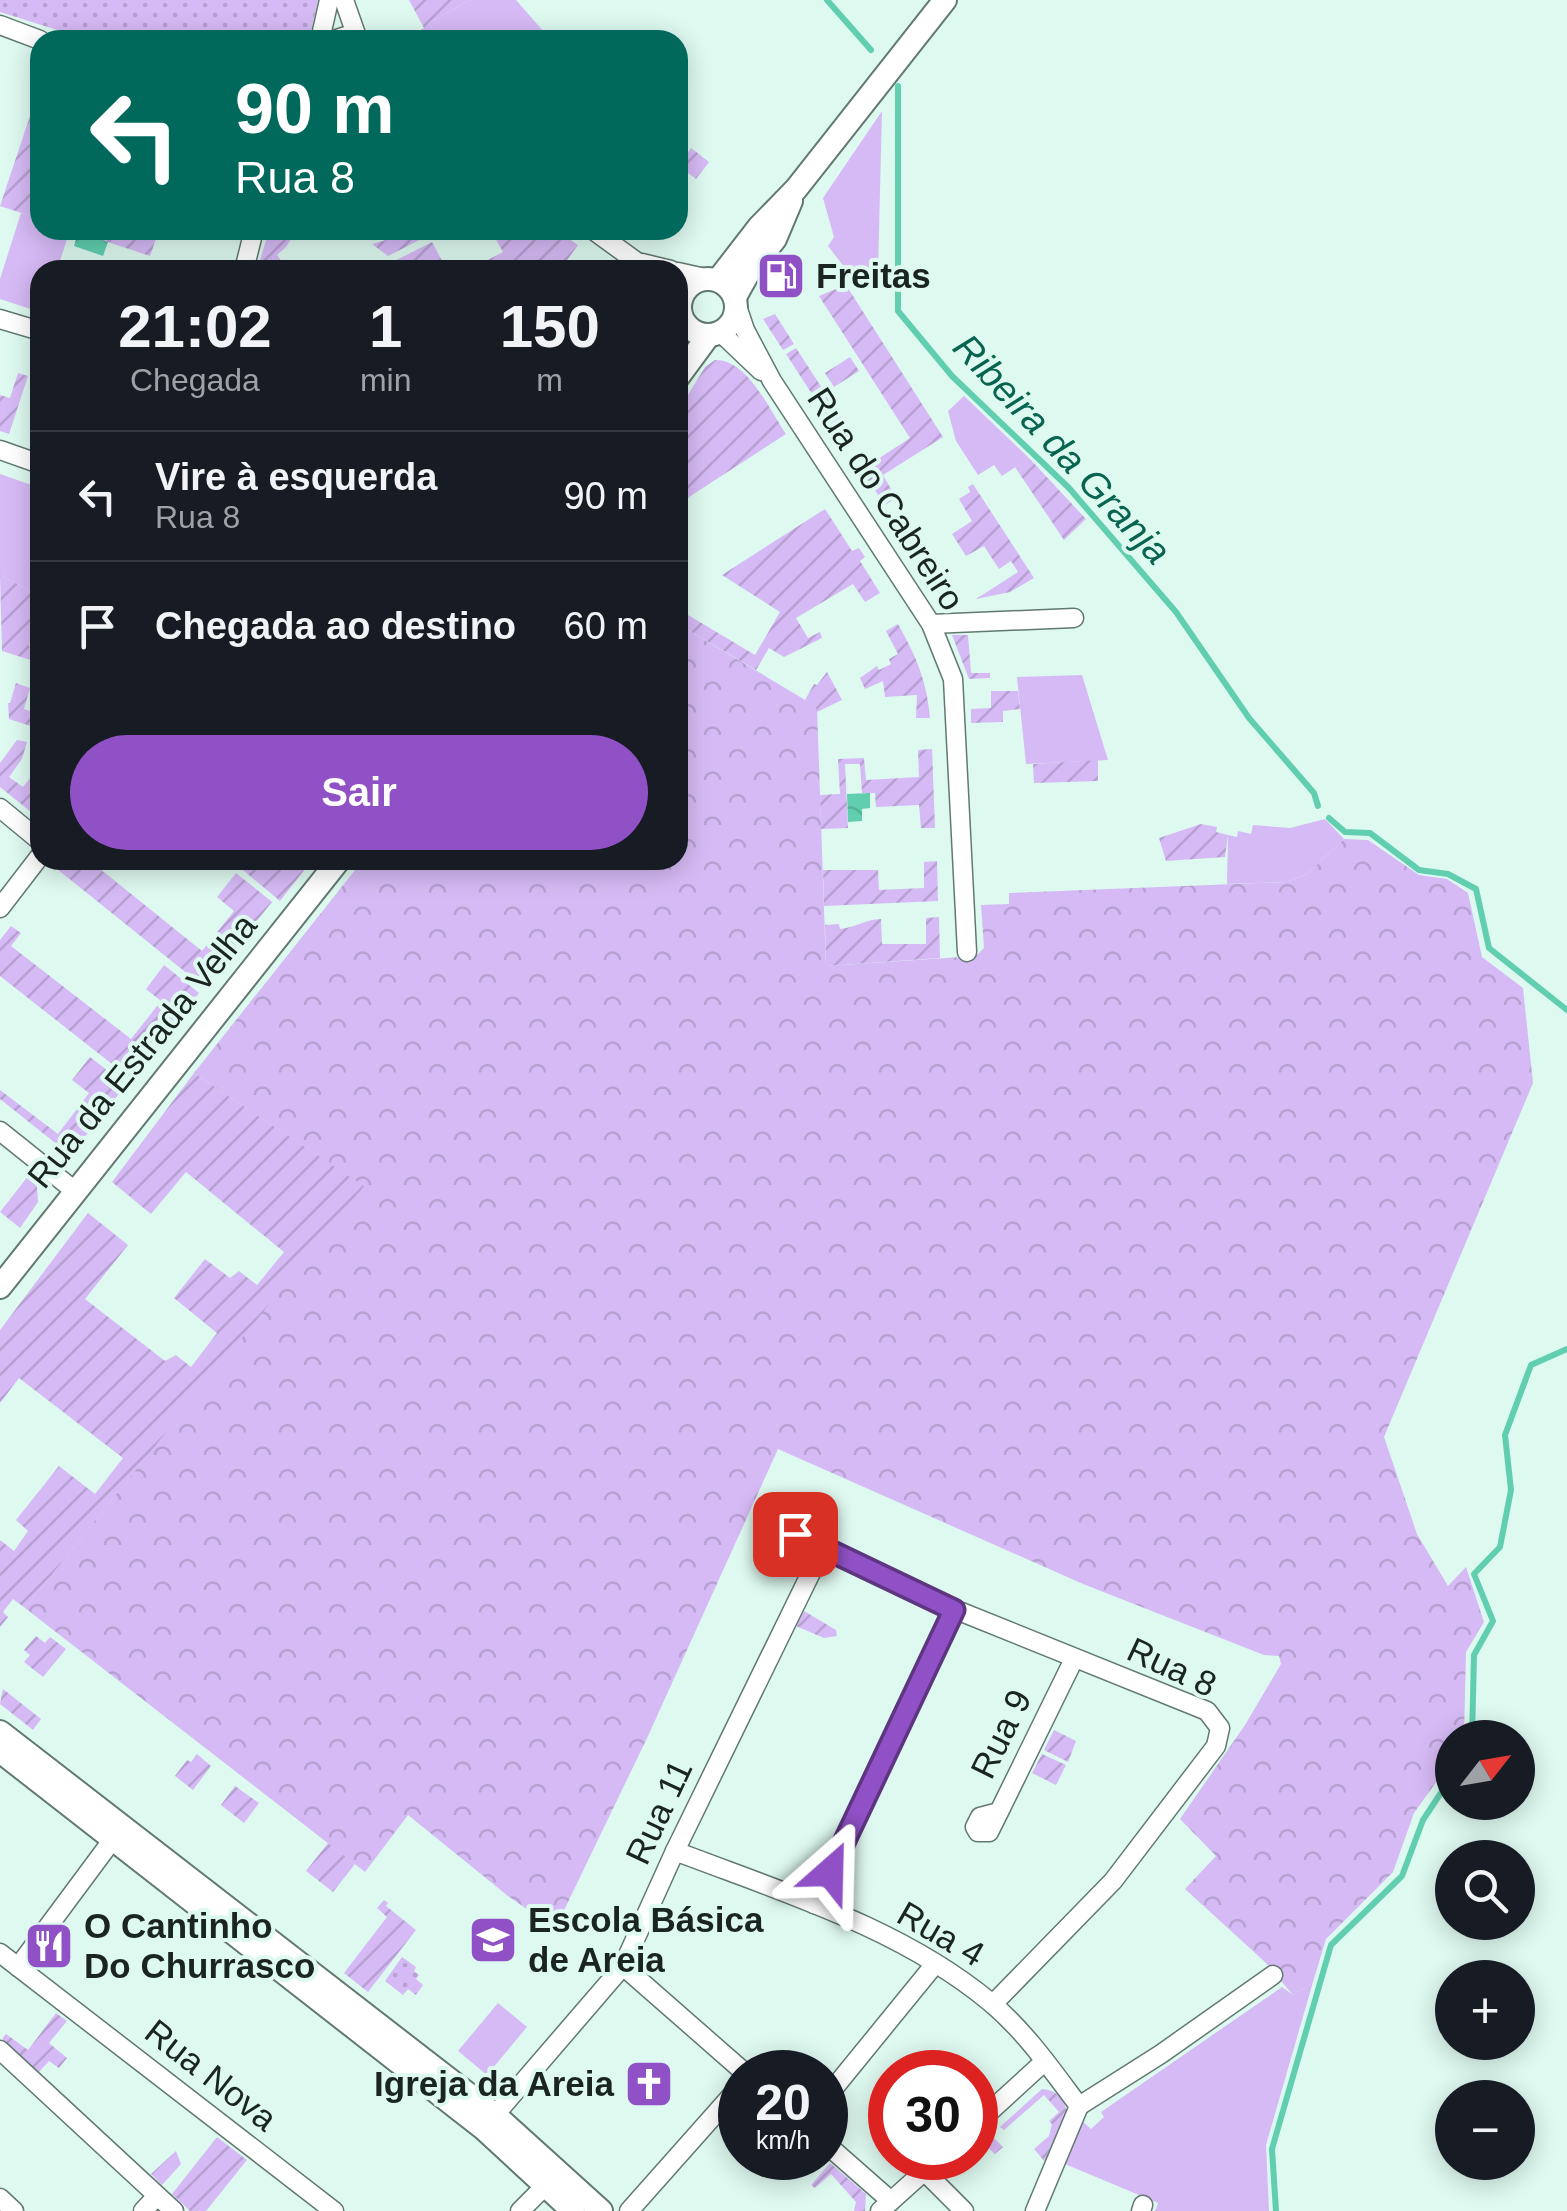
<!DOCTYPE html>
<html lang="pt">
<meta charset="utf-8">
<style>
:root{--surface:#171b24;--page:#242831;--text:#f1f3f6;--muted:#9ea1a6;--line:#363941;--accent:#9051c6}
body{margin:0;font-family:Arial,sans-serif;background:var(--page);color:var(--text);height:100vh;display:flex;flex-direction:column;font-size:38px;white-space:nowrap}
*{box-sizing:border-box;margin:0}
p{font-size:32px;color:var(--muted)}
.icon{flex:none;width:55px;height:55px;fill:none;stroke:currentColor;stroke-width:2;stroke-linecap:round;stroke-linejoin:round}
.map{position:relative;flex:1;overflow:hidden}
.side{position:absolute;left:30px;top:260px;width:658px;height:610px;display:flex;flex-direction:column;background:var(--surface);border-radius:30px;box-shadow:0 5px 25px #0003}
.side>*{flex:none}
.guide{position:absolute;left:30px;top:30px;width:658px;height:210px;border-radius:30px;box-shadow:0 5px 25px #0003;background:#00695c;color:#fff;overflow:hidden}
.needle{width:65px;rotate:59deg}
.tools{position:absolute;left:1435px;top:1720px;display:grid;gap:20px}
.tools a{display:grid;place-items:center;width:100px;height:100px;border-radius:50%;background:var(--surface);box-shadow:0 5px 25px #0003;font-size:50px}
.speed{position:absolute;left:718px;top:2050px;display:flex;gap:20px;font-size:50px;font-weight:700;text-align:center}
.speed>*{display:grid;place-content:center;width:130px;height:130px;border-radius:50%;background:var(--surface);box-shadow:0 5px 25px #0003;line-height:1}
.speed small{font-size:25px;font-weight:400}
.speed .limit{border:15px solid #d22;background:#fff;color:#111}
.pin{position:absolute;display:grid;place-items:center;width:85px;height:85px;color:#fff;margin:-42px;border-radius:20px;box-shadow:0 5px 15px #0006}
.me{position:absolute;width:110px;margin:-55px;rotate:25deg;stroke-linejoin:round;filter:drop-shadow(0 0 8px #0008)}
.turn{display:flex;align-items:center;gap:35px;height:210px;padding:0 40px;font-size:45px}
.turn .icon{width:130px;height:130px;stroke-width:2.5}
.turn b{display:block;font-size:70px;line-height:85px}
.eta{display:flex;justify-content:space-evenly;align-items:center;height:170px;text-align:center}
.eta b{font-size:60px;font-weight:600;line-height:70px}
.button{display:flex;gap:20px;margin-top:auto;padding:20px 40px}
.button a{flex:1;height:115px;border-radius:60px;background:var(--accent);color:#fff;font-size:40px;font-weight:600;line-height:115px;text-align:center}
ul{padding:0;list-style:none}
li{display:flex;align-items:center;gap:30px;height:130px;padding:0 40px;border-top:2px solid var(--line)}
li div{flex:1}
li b{display:block;font-size:38px}
li em{font-style:normal}
.map>svg:first-child{display:block}
</style>
<div class="map">
<svg width="1567" height="2211" viewBox="0 0 1567 2211">
<defs>
<pattern id="forest-crowns" width="20" height="18" patternUnits="userSpaceOnUse" patternTransform="scale(2.5)"><rect width="20" height="18" fill="#d6baf5"/><path d="M2 6a3 3 0 1 1 6 0M12 15a3 3 0 1 1 6 0" fill="none" stroke="#b7a0d2"/></pattern>
<pattern id="park-dots" width="8" height="8" patternUnits="userSpaceOnUse" patternTransform="scale(2.5)"><rect width="8" height="8" fill="#d6baf5"/><path d="M2 2h.1M6 6h.1" fill="none" stroke="#b7a0d2" stroke-width="1.8" stroke-linecap="round"/></pattern>
<pattern id="garden-furrows" width="10" height="10" patternUnits="userSpaceOnUse" patternTransform="scale(2.5)"><rect width="10" height="10" fill="#d6baf5"/><path d="M-1 1l2-2M0 10L10 0M9 11l2-2" fill="none" stroke="#b7a0d2"/></pattern>
<pattern id="water-waves" width="16" height="10" patternUnits="userSpaceOnUse" patternTransform="scale(2.5)"><rect width="16" height="10" fill="#61cfaf"/><path d="M0 5q4-4 8 0t8 0" fill="none" stroke="#54b296"/></pattern>
</defs>
<rect width="100%" height="100%" fill="#def9f0"/>
<g fill="#d6baf5">
<path d="M470 0H516L551 40H438L429 23Z"/>
<path d="M882 111 878 271 855 281 828 246 834 237 823 198Z"/>
<path d="M21 213 40 219V230H70L57 270H40V312L0 299V279Z"/>
<path d="M964 396 1029 458 1002 476 994 465 978 475 956 441 948 411Z"/>
<path d="M0 474 40 488V596L0 575Z"/>
<path d="M1082 675 1108 760 1026 764 1017 677Z"/>
<path d="M1325 819 1344 839 1307 874 1286 882 1227 884 1228 835 1237 837 1238 831 1251 834 1253 825 1290 828Z"/>
<path d="M1313 1982 1266 2145 1269 2211H1155L1158 2203 1065 2164 1082 2121 1091 2129 1104 2117 1101 2112 1282 1987 1293 1995Z"/>
<path d="M498 2003 527 2027 487 2075 458 2051Z"/>
</g>
<path fill="url(#forest-crowns)" d="M678 624 817 707 826 966 976 956 984 948 981 905 1009 904V893L1286 882 1307 874 1344 839 1368 840 1419 875 1447 879 1468 893 1482 957 1523 988 1533 1083 1384 1437 1417 1534 1448 1586 1466 1567 1484 1622 1466 1652 1464 1737 1452 1738V1760L1414 1813 1393 1872 1326 1939 1313 1982 1293 1995 1265 1962 1185 1889 1216 1856 1180 1819 1245 1725 1281 1664 1279 1656 1264 1655 1083 1584 778 1449 648 1736 555 1929 508 1896 408 1815 365 1872 25 1608 363 1186 194 1073 363 860H678Z"/>
<g fill="url(#park-dots)">
<path d="M0 0H318L309 40H89L0 12Z"/>
<path d="M402 1957 416 1967 414 1971 419 1975 416 1979 423 1985 416 1995 408 1989 403 1995 385 1981Z"/>
</g>
<g fill="url(#garden-furrows)">
<path d="M409 0H470L429 23 438 40H404L424 28Z"/>
<path d="M30 116 40 119V219L0 206Z"/>
<path d="M691 148 709 162 696 179 679 166Z"/>
<path d="M72 230H159L150 256Z"/>
<path d="M269 230H297L286 247 277 255 288 270H257Z"/>
<path d="M400 230 406 234 409 230H439L388 256 372 244 393 238Z"/>
<path d="M491 230H556L578 245 560 270H483L480 264 503 252Z"/>
<path d="M432 242 447 270H377Z"/>
<path d="M846 285 943 437 883 475 896 498 885 505 861 470 910 438 819 296Z"/>
<path d="M775 314 794 344 783 350 763 319Z"/>
<path d="M796 348 844 422 834 428 786 354Z"/>
<path d="M850 357 859 371 834 387 825 373Z"/>
<path d="M715 360C747 359 769 409 786 434L689 497 678 515V411L705 367Z"/>
<path d="M18 373 28 376 9 434 0 431V395L10 398Z"/>
<path d="M1029 458 1086 519 1064 540 1015 467Z"/>
<path d="M973 484 1034 578 1010 592 976 599 1018 572 1011 561 999 569 984 546 966 556 952 534 972 521 959 499 970 492 968 487Z"/>
<path d="M825 509 852 551 859 548 865 557 860 561 880 593 865 602 853 584 796 618 808 638 820 632 822 638 784 657 769 648 756 670 678 624V609L755 655 780 612 722 575Z"/>
<path d="M0 575 40 596 29 646 40 650V663L2 651Z"/>
<path d="M898 624C916 656 927 681 930 718H916L917 695 885 697 883 681 865 689 860 678 877 666 879 670 891 664 889 659 898 654 886 631Z"/>
<path d="M952 635H968L971 673H990V678L969 679Z"/>
<path d="M827 672 842 700 817 712 816 707 805 700 814 684 817 685Z"/>
<path d="M16 683 30 688 24 709 39 714 40 712V729L9 719 8 703H10Z"/>
<path d="M991 691H1018L1020 709 1003 711V722L971 723V709L991 708Z"/>
<path d="M17 740 27 742 22 759 9 777 23 787 37 769 40 770 39 813 31 812 0 787V763Z"/>
<path d="M932 749 935 828H921L919 805 876 807 875 793H862L860 764H845L848 828 821 829 820 795 840 794 838 759 864 758 866 780 919 777 918 750Z"/>
<path d="M1098 760V781L1034 783 1033 764Z"/>
<path d="M1201 824 1217 827 1216 832 1228 835 1225 857 1166 861 1159 838Z"/>
<path d="M63 860H89L202 951 234 911 217 897 236 873 272 902 204 987 57 869Z"/>
<path d="M231 860H248L253 866 258 860H312L280 901Z"/>
<path d="M937 861 938 901 824 906 823 870H878L879 890 924 888V862Z"/>
<path d="M939 917 940 958 826 966 825 925 839 924 840 929C854 928 866 919 881 919L882 944H926V918Z"/>
<path d="M11 926 21 933 11 946 131 1039 161 1001 146 989 164 965 199 993 131 1079 0 976V940Z"/>
<path d="M90 1057 126 1085 80 1143 69 1148 59 1146 0 1099V1090L58 1134 89 1093 72 1080Z"/>
<path d="M194 1073 364 1186 25 1608 13 1599 3 1612 8 1617 0 1627V1540L14 1551 28 1531 16 1520 59 1466 95 1494 123 1458 19 1378 0 1403V1330L88 1213 128 1245 85 1299 165 1361 176 1355 191 1367 217 1333 174 1298 205 1259 230 1278 239 1271 257 1285 284 1252 186 1172 151 1214 112 1182Z"/>
<path d="M29 1175 37 1187 38 1202 20 1228 0 1212Z"/>
<path d="M804 1611 836 1630 837 1636 824 1638 796 1626Z"/>
<path d="M36 1636 45 1643 50 1637 66 1649 43 1677 24 1662 30 1655 24 1650Z"/>
<path d="M3 1689 41 1719 33 1730 0 1704Z"/>
<path d="M1054 1730 1076 1741 1068 1762 1044 1750Z"/>
<path d="M197 1754 211 1766 193 1790 175 1776 187 1760 191 1762Z"/>
<path d="M1042 1754 1066 1765 1056 1785 1032 1773Z"/>
<path d="M235 1786 259 1803 244 1823 221 1805Z"/>
<path d="M328 1843 355 1864 333 1892 306 1871Z"/>
<path d="M384 1900 388 1903 386 1906 416 1930 368 1992 344 1973 387 1917 377 1908Z"/>
<path d="M56 2013 67 2021 49 2043 67 2058 59 2068 49 2061 39 2072 2 2039 6 2034 28 2050Z"/>
<path d="M1042 2089C1057 2090 1065 2099 1067 2114L1046 2163 1034 2149 1049 2136 1052 2124 1049 2121 1059 2112 1044 2095 1004 2130 1000 2127Z"/>
<path d="M991 2135 1003 2147 995 2154 987 2147 954 2177 955 2168 967 2158H975V2150Z"/>
<path d="M217 2137 247 2160 206 2211H190L172 2194Z"/>
<path d="M176 2151 181 2164 162 2185 151 2174Z"/>
<path d="M830 2163 866 2194 865 2211H854L856 2202 831 2174 815 2188 811 2185Z"/>
</g>
<g fill="url(#water-waves)">
<path d="M78 232 108 242 103 256 74 246Z"/>
<path d="M870 793V808L862 809V821L848 822 847 794Z"/>
</g>
<g fill="none" stroke-linecap="round" stroke-linejoin="round">
<g stroke="#61cfaf" stroke-width="6">
<path d="M827 0 871 50"/>
<path d="M898 86V311L952 376 1069 488 1176 612 1249 718 1314 793 1318 806"/>
<path d="M1329 818 1345 832 1370 833 1419 870 1448 874 1476 889 1489 948 1567 1010"/>
<path d="M1472 1738 1474 1655 1493 1621 1474 1574 1500 1547 1511 1490 1505 1435 1531 1365 1567 1349"/>
<path d="M1276 2211 1272 2149 1331 1945 1402 1876 1423 1820 1452 1776"/>
</g>
<g stroke="#617971" stroke-width="21">
<g id="street">
<path d="M344 0 358 40"/>
<path d="M0 25 40 40"/>
<path d="M320 40 329 0"/>
<path d="M334 40 346 36 356 40"/>
<path d="M593 230 648 270"/>
<path d="M642 263 671 270"/>
<path d="M244 270 254 230"/>
<path d="M678 272 705 278"/>
<path d="M737 306 745 330 772 381 931 624 953 679 967 952"/>
<path d="M678 307 680 310"/>
<path d="M0 319 40 331"/>
<path d="M720 332 761 371"/>
<path d="M0 450 40 464"/>
<path d="M931 624 1074 618"/>
<path d="M0 808 40 841"/>
<path d="M0 908 40 856"/>
<path d="M0 1131 75 1191"/>
<path d="M766 1521 954 1609 1207 1711 1220 1728 1216 1746 1113 1881 993 2004"/>
<path d="M999 1812 980 1817 975 1827 978 1832H989L999 1812 1074 1659"/>
<path d="M675 1851C782 1892 901 1928 990 2002 1025 2031 1052 2070 1079 2106"/>
<path d="M814 1904 954 1609"/>
<path d="M0 1953 334 2211"/>
<path d="M623 1966 744 2072"/>
<path d="M18 1967 119 1831"/>
<path d="M0 2050 174 2211"/>
<path d="M825 2099 935 1964"/>
<path d="M1079 2106 1161 2054 1273 1975"/>
<path d="M487 2124 623 1966 675 1851 823 1548"/>
<path d="M975 2125 1045 2061"/>
<path d="M825 2143 891 2201"/>
<path d="M924 2171 964 2211"/>
<path d="M0 2198 14 2211"/>
<path d="M143 2211 157 2196"/>
<path d="M520 2211 554 2177"/>
<path d="M629 2211 740 2086"/>
<path d="M880 2211 939 2158"/>
<path d="M1035 2211 1079 2106"/>
<path d="M1141 2211 1143 2205"/>
</g>
</g>
<g stroke="#617971" stroke-width="26">
<g id="secondary">
<circle cx="708" cy="307" r="28"/>
<path d="M718 280 759 227 796 189 945 0"/>
<path d="M735 297 749 272 775 239 791 201"/>
<path d="M678 377 709 335"/>
<path d="M0 1287 339 860"/>
<path d="M0 1732 495 2115 601 2211"/>
<path d="M0 1751 483 2128 573 2211"/>
</g>
</g>
<use href="#street" stroke="#fff" stroke-width="18"/>
<use href="#secondary" stroke="#fff" stroke-width="22"/>
</g>
<g fill="none" stroke-linecap="round" stroke-linejoin="round">
<g stroke="#5e3581" stroke-width="25">
<path id="route" d="M795 1534 954 1610 830 1872"/>
</g>
<use href="#route" stroke="#9051c6" stroke-width="18"/>
</g>
<defs>
<g id="fuel-square" transform="scale(2.5)"><rect x="-9" y="-9" width="18" height="18" rx="4" fill="#9051c6" stroke="#def9f0"/><path d="M-5.5-6h7V0h2V4h1.3V-2.5L3-4.5l.8-.8L6-3V5H2.5V1h-1V6h-7ZM-4.2-4.7v3.2H.2V-4.7Z" fill="#fff"/></g>
<g id="school-square" transform="scale(2.5)"><rect x="-9" y="-9" width="18" height="18" rx="4" fill="#9051c6" stroke="#def9f0"/><path d="M0-5L7-2L0 1L-7-2ZM-4 1L0 2.5L4 1V4Q0 6-4 4Z" fill="#fff"/></g>
<g id="restaurant-square" transform="scale(2.5)"><rect x="-9" y="-9" width="18" height="18" rx="4" fill="#9051c6" stroke="#def9f0"/><path d="M-5-6h1v4h1v-4h1v4h1v-4h1v5L-1.5 .5V6h-2V.5L-5-1ZM5-6V6H3V1.5H1.5Q1.5-4 5-6Z" fill="#fff"/></g>
<g id="church-square" transform="scale(2.5)"><rect x="-9" y="-9" width="18" height="18" rx="4" fill="#9051c6" stroke="#def9f0"/><path d="M-1.2-6h2.4v3.5h3.3v2.4h-3.3V6h-2.4V-.1h-3.3v-2.4h3.3Z" fill="#fff"/></g>
</defs>
<g fill-rule="evenodd">
<use href="#fuel-square" x="781" y="276"/>
<use href="#school-square" x="493" y="1940"/>
<use href="#restaurant-square" x="49" y="1946"/>
<use href="#church-square" x="649" y="2084"/>
</g>
<g text-anchor="middle" stroke-width="8" stroke-linejoin="round" paint-order="stroke">
<g font-size="35" font-weight="bold" fill="#1a2421" stroke="#def9f0" text-anchor="start">
<text x="816" y="288">Freitas</text>
<text x="528" y="1932">Escola Básica<tspan x="528" dy="40">de Areia</tspan></text>
<text x="84" y="1938">O Cantinho<tspan x="84" dy="40">Do Churrasco</tspan></text>
<text x="614" y="2096" text-anchor="end">Igreja da Areia</text>
</g>
<g font-size="35" fill="#1a2421" stroke="#def9f0">
<text transform="translate(886 499) rotate(57)" y="12">Rua do Cabreiro</text>
<text transform="translate(142 1051) rotate(-51)" y="12">Rua da Estrada Velha</text>
<text transform="translate(1172 1667) rotate(25)" y="12">Rua 8</text>
<text transform="translate(1001 1734) rotate(-64)" y="12">Rua 9</text>
<text transform="translate(659 1812) rotate(-65)" y="12">Rua 11</text>
<text transform="translate(941 1934) rotate(30)" y="12">Rua 4</text>
<text transform="translate(211 2075) rotate(38)" y="12">Rua Nova</text>
</g>
<g font-size="38" font-style="italic" fill="#07644f" stroke="#def9f0">
<text transform="translate(1062 449) rotate(47)" y="13">Ribeira da Granja</text>
</g>
</g>
</svg>
<div class="tools">
<a><svg class="needle" viewBox="-14 -14 28 28"><path d="M0-13l5 13h-10z" fill="#e53935"/><path d="M0 13l5-13h-10z" fill="#9ea1a6"/></svg></a>
<a><svg class="icon" aria-label="search" viewBox="0 0 24 24"><circle cx="10" cy="10" r="6"/><path d="M15 15l6 6"/></svg></a>
<a>+</a>
<a>−</a>
</div>
<div class="speed"><div>20<small>km/h</small></div><div class="limit">30</div></div>
<div class="pin" style="left:795px;top:1534px;background:#d93025"><svg class="icon" aria-label="arrive" viewBox="0 0 24 24"><path d="M6 21V4h12l-3 4 3 4H6"/></svg></div>
<svg class="me" style="left:830px;top:1872px" viewBox="-20 -20 40 40"><path d="M0-17L14 15 0 8-14 15z" fill="#9051c6" stroke="#fff" stroke-width="4"/></svg>
<div class="guide">
<div class="turn"><svg class="icon" aria-label="left" viewBox="0 0 24 24"><path d="M17 20v-9H6M10 6l-5 5 5 5"/></svg><div><b>90 m</b>Rua 8</div></div>
</div>
<section class="side">
<div class="eta">
<div><b>21:02</b><p>Chegada</p></div>
<div><b>1</b><p>min</p></div>
<div><b>150</b><p>m</p></div>
</div>
<ul>
<li><svg class="icon" aria-label="left" viewBox="0 0 24 24"><path d="M17 20v-9H6M10 6l-5 5 5 5"/></svg><div><b>Vire à esquerda</b><p>Rua 8</p></div><em>90 m</em></li>
<li><svg class="icon" aria-label="arrive" viewBox="0 0 24 24"><path d="M6 21V4h12l-3 4 3 4H6"/></svg><div><b>Chegada ao destino</b></div><em>60 m</em></li>
</ul>
<div class="button"><a>Sair</a></div>
</section>
</div>
